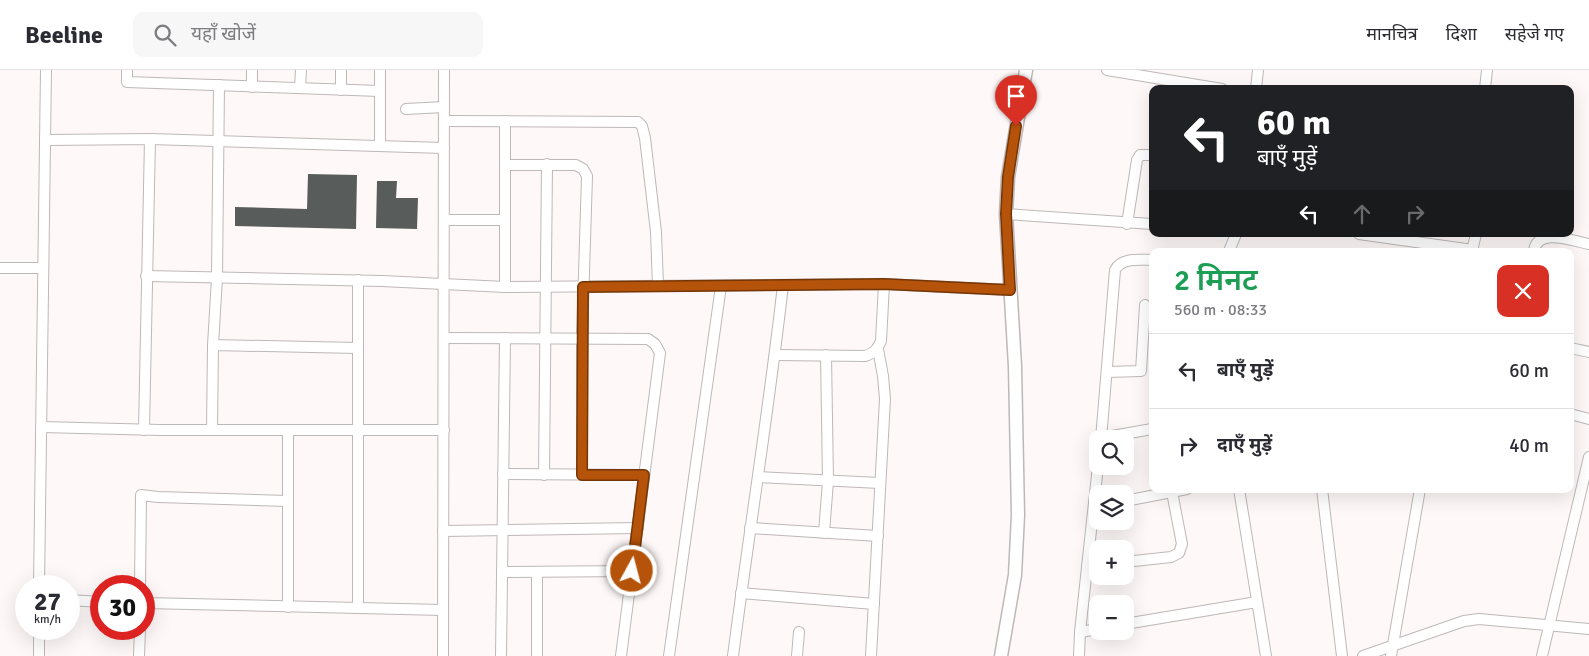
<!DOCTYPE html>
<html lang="hi">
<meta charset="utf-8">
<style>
:root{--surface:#fff;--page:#f7f7f7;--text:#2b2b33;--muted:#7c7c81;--line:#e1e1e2}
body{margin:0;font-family:Signika,"Noto Sans Devanagari",sans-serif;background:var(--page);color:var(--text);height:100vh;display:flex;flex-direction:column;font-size:19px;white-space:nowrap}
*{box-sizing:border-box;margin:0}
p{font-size:16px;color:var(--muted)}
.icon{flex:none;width:28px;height:28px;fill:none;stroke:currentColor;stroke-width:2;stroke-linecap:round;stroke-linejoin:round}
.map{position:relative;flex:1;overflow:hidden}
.panel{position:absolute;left:1149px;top:178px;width:425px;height:245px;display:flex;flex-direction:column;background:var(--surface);border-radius:10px;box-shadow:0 5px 20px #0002}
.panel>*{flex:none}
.hud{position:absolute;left:1149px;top:15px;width:425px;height:152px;border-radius:10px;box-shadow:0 5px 20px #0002;background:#202124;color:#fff;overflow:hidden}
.buttons{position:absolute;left:1089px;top:360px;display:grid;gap:10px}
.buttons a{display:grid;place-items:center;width:45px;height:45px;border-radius:10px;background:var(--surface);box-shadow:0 5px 20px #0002;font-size:25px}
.speed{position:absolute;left:15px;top:505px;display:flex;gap:10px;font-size:25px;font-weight:700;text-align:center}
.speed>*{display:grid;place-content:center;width:65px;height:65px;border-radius:50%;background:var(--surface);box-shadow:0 5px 20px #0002;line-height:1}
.speed small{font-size:12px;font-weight:400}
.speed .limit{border:8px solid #d22;background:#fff;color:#111}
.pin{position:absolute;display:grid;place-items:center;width:42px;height:42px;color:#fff;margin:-51px -21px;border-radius:50% 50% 50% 0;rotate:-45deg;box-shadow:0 0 5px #0007}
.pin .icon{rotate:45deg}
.me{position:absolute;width:55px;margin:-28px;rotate:7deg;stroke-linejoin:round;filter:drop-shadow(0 0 4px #0008)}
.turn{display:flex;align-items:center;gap:18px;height:105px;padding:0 25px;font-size:22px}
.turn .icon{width:65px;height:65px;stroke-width:2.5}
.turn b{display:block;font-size:35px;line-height:42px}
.lanes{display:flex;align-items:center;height:48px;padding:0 25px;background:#0003;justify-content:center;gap:25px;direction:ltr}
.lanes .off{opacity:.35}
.round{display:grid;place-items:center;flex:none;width:52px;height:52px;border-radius:10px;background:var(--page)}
.headline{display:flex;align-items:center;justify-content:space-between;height:85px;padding:0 25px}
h1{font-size:30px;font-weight:600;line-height:38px;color:#1e9e55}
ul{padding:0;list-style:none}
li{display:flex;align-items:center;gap:15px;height:75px;padding:0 25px;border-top:1px solid var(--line)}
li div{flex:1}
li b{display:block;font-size:19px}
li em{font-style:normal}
header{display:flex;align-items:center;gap:30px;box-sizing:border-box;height:70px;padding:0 25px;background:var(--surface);border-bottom:1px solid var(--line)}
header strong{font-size:24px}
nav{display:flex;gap:28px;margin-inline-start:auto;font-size:18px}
.search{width:350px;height:45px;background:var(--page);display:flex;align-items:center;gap:12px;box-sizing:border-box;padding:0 18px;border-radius:10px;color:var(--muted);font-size:19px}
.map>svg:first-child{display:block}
</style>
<header>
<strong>Beeline</strong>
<div class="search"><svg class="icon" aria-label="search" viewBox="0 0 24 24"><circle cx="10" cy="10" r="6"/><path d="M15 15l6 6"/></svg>यहाँ खोजें</div>
<nav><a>मानचित्र</a><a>दिशा</a><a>सहेजे गए</a></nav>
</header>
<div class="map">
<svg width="1589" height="586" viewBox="0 0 1589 586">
<rect width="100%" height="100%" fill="#fff8f8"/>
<g fill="#585d5b">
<path d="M308 104 357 105 356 159 235 156V137L307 139Z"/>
<path d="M377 111H397L396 128H418L417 159 376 158Z"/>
</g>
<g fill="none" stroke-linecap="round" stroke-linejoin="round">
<g stroke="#beb8b8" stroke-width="12">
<g id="minor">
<path d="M127 0V12L380 21"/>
<path d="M1107 0 1222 19"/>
<path d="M252 17V0"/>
<path d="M300 18 301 0"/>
<path d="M1256 19 1258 0"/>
<path d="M1485 19 1487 0"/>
<path d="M341 20V0"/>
<path d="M406 39 444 37"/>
<path d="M444 51 638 52 642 56 645 68 656 162 658 216"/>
<path d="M45 70 150 69 444 78"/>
<path d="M380 76V0"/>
<path d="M505 95H576L583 99 587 106 582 269V405"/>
<path d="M1006 144 1152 154"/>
<path d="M444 150H505"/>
<path d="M1127 154 1137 90 1140 85H1152"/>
<path d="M1359 164 1473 180"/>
<path d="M1229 181 1236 164"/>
<path d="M1472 181 1476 164"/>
<path d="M1534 181C1537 157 1573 171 1589 174"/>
<path d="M0 198H43"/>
<path d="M146 206 382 211 505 217 884 214 1010 220"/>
<path d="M358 210V538"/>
<path d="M505 217V51"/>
<path d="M444 268 648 269 655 274 660 283 621 586"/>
<path d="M213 275 217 208 219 15"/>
<path d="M1570 278 1589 282"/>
<path d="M775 285 865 286C874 283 877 280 881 271L884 214"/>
<path d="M1107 302 1141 301 1145 235"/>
<path d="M1570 344 1589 349"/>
<path d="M41 357 160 360H444"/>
<path d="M144 360 150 69"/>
<path d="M212 360 213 275 357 278"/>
<path d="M288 360V537"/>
<path d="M1101 368 1152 359"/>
<path d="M1101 369 1115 200C1122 187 1140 190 1152 190"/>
<path d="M503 404 644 405"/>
<path d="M544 405 547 94"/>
<path d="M758 407 880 413"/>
<path d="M1239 419 1266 586"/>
<path d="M1322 419 1342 586"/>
<path d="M1125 431 1187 419"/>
<path d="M750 458 878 466"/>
<path d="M443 461 638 458"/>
<path d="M824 463 828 411 826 285"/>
<path d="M1125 492 1171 487 1179 483 1182 474 1172 422"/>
<path d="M1087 496 1098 495"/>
<path d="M502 502 632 501"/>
<path d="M537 502V586"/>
<path d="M39 516 46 0"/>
<path d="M140 516 141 425 158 427 288 431"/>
<path d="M741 523 874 534"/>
<path d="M69 530 101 532"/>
<path d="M144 533 443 540"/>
<path d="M1125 554 1257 532"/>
<path d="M1080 562 1098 559"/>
<path d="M39 586V559"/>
<path d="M139 586 140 559"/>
<path d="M443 586 444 0"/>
<path d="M501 586 505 268"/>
<path d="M669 586 721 216"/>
<path d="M733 586C749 462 769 339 783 215"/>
<path d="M797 586 799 562"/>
<path d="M871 586 885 329 883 306 878 279"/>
<path d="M1079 586 1080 562 1098 396"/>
<path d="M1363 586 1464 551 1479 549 1589 559"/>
<path d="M1391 586 1420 419"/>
<path d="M1542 586 1589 387"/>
</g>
</g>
<g stroke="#beb8b8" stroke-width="15">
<path id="tertiary" d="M1001 586 1015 505 1018 445 1015 296 1006 144 1008 107 1026 0"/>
</g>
<use href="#minor" stroke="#fff" stroke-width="10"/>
<use href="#tertiary" stroke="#fff" stroke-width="12"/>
</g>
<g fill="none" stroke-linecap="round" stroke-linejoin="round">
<g stroke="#753606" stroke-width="12">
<path id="route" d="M632 501 644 405H582L583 217 884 214 1010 220 1006 144 1008 107 1016 56"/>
</g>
<use href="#route" stroke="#b45309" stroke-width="9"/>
</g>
</svg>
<div class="buttons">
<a><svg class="icon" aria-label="search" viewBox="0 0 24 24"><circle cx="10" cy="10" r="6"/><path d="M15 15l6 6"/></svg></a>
<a><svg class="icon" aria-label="layers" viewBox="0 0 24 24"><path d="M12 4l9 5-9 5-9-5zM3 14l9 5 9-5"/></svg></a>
<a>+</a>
<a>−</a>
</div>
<div class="speed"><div>27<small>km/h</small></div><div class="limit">30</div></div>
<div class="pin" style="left:1016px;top:56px;background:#d93025"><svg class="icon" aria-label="arrive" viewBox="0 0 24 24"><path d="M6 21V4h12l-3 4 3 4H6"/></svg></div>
<svg class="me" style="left:632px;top:501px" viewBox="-20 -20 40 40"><circle r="17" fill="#b45309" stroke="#fff" stroke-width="3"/><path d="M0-11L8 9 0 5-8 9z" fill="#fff"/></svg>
<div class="hud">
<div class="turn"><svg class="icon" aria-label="left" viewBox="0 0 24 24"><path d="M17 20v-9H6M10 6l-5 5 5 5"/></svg><div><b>60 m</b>बाएँ मुड़ें</div></div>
<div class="lanes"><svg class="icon" aria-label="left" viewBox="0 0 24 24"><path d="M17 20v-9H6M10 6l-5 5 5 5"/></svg><svg class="icon off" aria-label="ahead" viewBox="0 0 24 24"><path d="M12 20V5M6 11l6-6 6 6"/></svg><svg class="icon off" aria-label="right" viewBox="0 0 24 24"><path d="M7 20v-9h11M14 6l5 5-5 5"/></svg></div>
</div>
<section class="panel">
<div class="headline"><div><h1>2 मिनट</h1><p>560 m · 08:33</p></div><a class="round" style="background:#d93025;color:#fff"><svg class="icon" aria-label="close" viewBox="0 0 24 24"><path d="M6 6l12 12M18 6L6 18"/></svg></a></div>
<ul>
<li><svg class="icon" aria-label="left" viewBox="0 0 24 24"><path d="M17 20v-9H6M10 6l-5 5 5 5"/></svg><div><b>बाएँ मुड़ें</b></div><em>60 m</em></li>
<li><svg class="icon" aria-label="right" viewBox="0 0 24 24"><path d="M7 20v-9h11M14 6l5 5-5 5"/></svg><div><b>दाएँ मुड़ें</b></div><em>40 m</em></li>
</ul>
</section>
</div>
